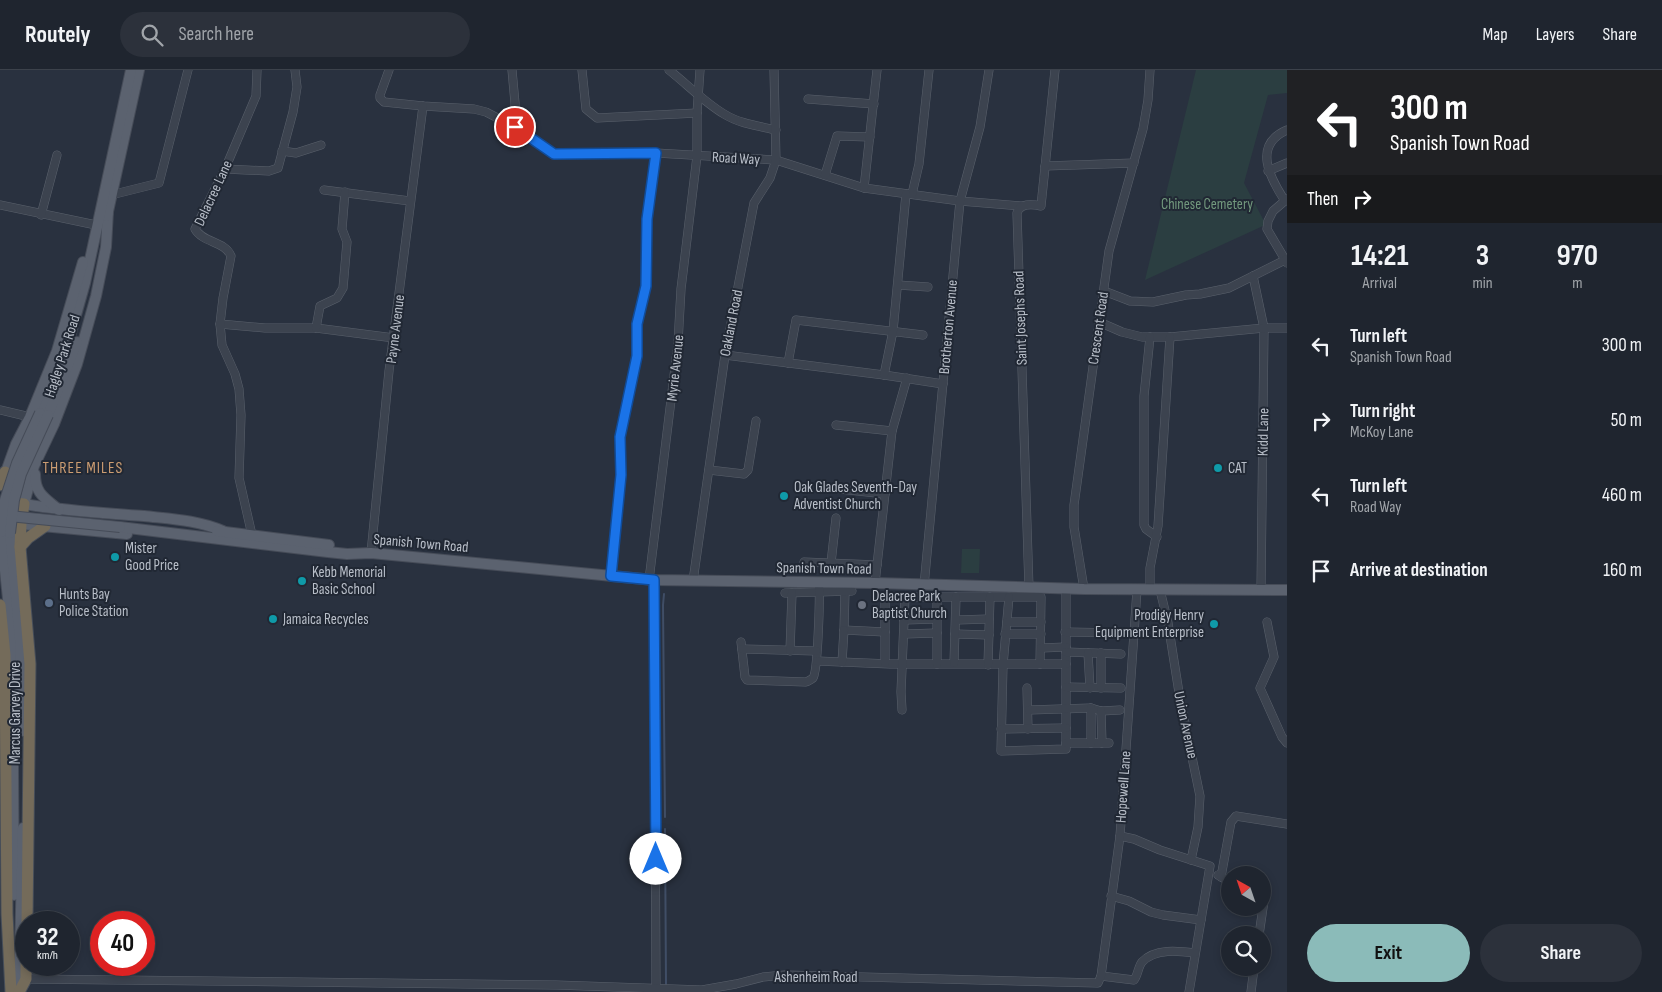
<!DOCTYPE html>
<style>
:root{--surface:#1f252f;--page:#2c313b;--text:#f1f3f6;--muted:#a1a5aa;--line:#3c424b;--accent:#8bbbb9}
body{margin:0;font-family:"Sofia Sans Condensed",sans-serif;background:var(--page);color:var(--text);height:100vh;display:flex;flex-direction:column;font-size:19px;white-space:nowrap}
*{box-sizing:border-box;margin:0}
p{font-size:16px;color:var(--muted)}
.icon{flex:none;width:28px;height:28px;fill:none;stroke:currentColor;stroke-width:2;stroke-linecap:round;stroke-linejoin:round}
.map{position:relative;flex:1;overflow:hidden}
.side{display:flex;flex-direction:column;background:var(--surface);width:375px}
.side>*{flex:none}
.hud{background:#202124;color:#fff;overflow:hidden}
.needle{width:32px;rotate:320deg}
.controls{position:absolute;left:1221px;top:796px;display:grid;gap:10px}
.controls a{display:grid;place-items:center;width:50px;height:50px;border-radius:50%;background:var(--surface);box-shadow:0 2px 8px #0003,0 0 0 1px var(--line);font-size:25px}
.speed{position:absolute;left:15px;top:841px;display:flex;gap:10px;font-size:25px;font-weight:700;text-align:center}
.speed>*{display:grid;place-content:center;width:65px;height:65px;border-radius:50%;background:var(--surface);box-shadow:0 2px 8px #0003,0 0 0 1px var(--line);line-height:1}
.speed small{font-size:12px;font-weight:400}
.speed .limit{border:8px solid #d22;background:#fff;color:#111}
.pin{position:absolute;display:grid;place-items:center;width:42px;height:42px;color:#fff;margin:-21px;border:2px solid #fff;border-radius:50%;box-shadow:0 1px 5px #0007}
.me{position:absolute;width:55px;margin:-28px;rotate:0deg;stroke-linejoin:round;filter:drop-shadow(0 0 4px #0008)}
.turn{display:flex;align-items:center;gap:18px;height:105px;padding:0 20px;font-size:22px}
.turn .icon{width:65px;height:65px;stroke-width:2.5}
.turn b{display:block;font-size:35px;line-height:42px}
.then{display:flex;align-items:center;height:48px;padding:0 20px;background:#0003;gap:10px;font-size:19px}
.eta{display:flex;justify-content:space-evenly;align-items:center;height:85px;text-align:center}
.eta b{font-size:30px;font-weight:700;line-height:35px}
.cta{display:flex;gap:10px;margin-top:auto;padding:10px 20px}
.cta a{flex:1;height:58px;border-radius:30px;background:var(--accent);color:#111;font-size:20px;font-weight:700;line-height:58px;text-align:center}
.cta a+a{background:var(--page);color:var(--text)}
ul{padding:0;list-style:none}
li{display:flex;align-items:center;gap:15px;height:75px;padding:0 20px}
li div{flex:1}
li b{display:block;font-size:19px}
li em{font-style:normal}
header{display:flex;align-items:center;gap:30px;box-sizing:border-box;height:70px;padding:0 25px;background:var(--surface);border-bottom:1px solid var(--line)}
header strong{font-size:24px}
nav{display:flex;gap:28px;margin-inline-start:auto;font-size:18px}
.search{width:350px;height:45px;background:var(--page);display:flex;align-items:center;gap:12px;box-sizing:border-box;padding:0 18px;border-radius:28px;color:var(--muted);font-size:19px}
main{display:flex;flex:1;min-height:0}
.map>svg:first-child{display:block}
</style>
<header>
<strong>Routely</strong>
<div class="search"><svg class="icon" aria-label="search" viewBox="0 0 24 24"><circle cx="10" cy="10" r="6"/><path d="M15 15l6 6"/></svg>Search here</div>
<nav><a>Map</a><a>Layers</a><a>Share</a></nav>
</header>
<main>
<div class="map">
<svg width="1287" height="922" viewBox="0 0 1287 922">
<rect width="100%" height="100%" fill="#29313f"/>
<g fill="#2b3e41">
<path d="M1196 0H1287V23L1268 25 1244 113 1264 151 1263 156 1145 210Z"/>
<path d="M962 479H980L979 503H961Z"/>
</g>
<g fill="none" stroke-linecap="round" stroke-linejoin="round">
<g stroke="#404e66" stroke-width="2">
<path d="M664 524 663 535 665 747"/>
<path d="M665 759 666 914"/>
</g>
<g stroke="#5a616c" stroke-width="9">
<g id="minor">
<path d="M389 0 380 25V28L384 32 423 36 474 39 486 42 515 57 554 84 656 83 776 90 864 118 960 131 1021 136"/>
<path d="M512 0 515 33V57"/>
<path d="M582 0 586 39 597 48 697 43"/>
<path d="M669 0C688 15 704 32 724 44 740 54 759 56 776 60"/>
<path d="M808 29 874 34"/>
<path d="M282 81 296 83 321 75"/>
<path d="M1045 96 1134 93"/>
<path d="M225 99 269 101 278 98 293 42 297 17 295 0"/>
<path d="M1268 101 1287 93"/>
<path d="M825 105 837 66 870 67"/>
<path d="M864 118 877 0"/>
<path d="M324 120 410 131"/>
<path d="M912 124 919 94 929 0"/>
<path d="M111 125 159 113 188 0"/>
<path d="M1287 129 1273 141 1268 151 1267 159 1287 193"/>
<path d="M1285 131C1270 108 1252 75 1287 60"/>
<path d="M0 135 96 155"/>
<path d="M41 145 57 85"/>
<path d="M1253 206 1264 258 1261 520"/>
<path d="M898 215 928 217"/>
<path d="M1104 221 1130 231 1153 232 1186 225 1200 224 1229 218 1285 190"/>
<path d="M1099 252 1122 262 1142 267H1170L1264 258H1287"/>
<path d="M220 254 265 258H316L394 268"/>
<path d="M316 258 320 236 337 228 343 218 347 172 342 159 345 122"/>
<path d="M1150 267 1144 326V455L1146 459 1157 467"/>
<path d="M725 285 884 305 943 314"/>
<path d="M788 293 796 250 923 265"/>
<path d="M884 305 893 261 906 124"/>
<path d="M0 340 30 347"/>
<path d="M836 355 892 361"/>
<path d="M709 400 744 404 748 400 756 351"/>
<path d="M831 418 885 424"/>
<path d="M252 465 239 408 241 345 239 319 235 304 222 275 220 254 223 228 231 186C225 171 203 173 195 159L225 99 256 26 257 0"/>
<path d="M371 483 389 301 423 36"/>
<path d="M804 492 877 495"/>
<path d="M831 493 836 448"/>
<path d="M611 506 621 405 620 367 637 286V254L646 215 647 149 656 83"/>
<path d="M649 510 678 273 681 219 697 86V43L700 0"/>
<path d="M654 510 656 919"/>
<path d="M693 511 725 285 754 133 770 108 776 90 774 0"/>
<path d="M875 513 892 361 907 308"/>
<path d="M924 516 960 131 980 57 989 0"/>
<path d="M1029 518 1017 143C1020 133 1032 134 1041 136L1055 0"/>
<path d="M1084 519 1074 457V435L1109 181 1143 59 1148 30 1150 0"/>
<path d="M1150 520V498L1158 456 1170 267"/>
<path d="M1160 520 1168 553 1180 629 1200 726 1198 757 1191 790"/>
<path d="M845 521 844 560 885 562V527H1041L1040 594"/>
<path d="M785 523 852 521"/>
<path d="M1009 527 1003 595 1001 681 1066 679V518"/>
<path d="M904 550 937 549"/>
<path d="M956 550 989 549"/>
<path d="M1007 552H1041"/>
<path d="M1267 552 1274 587 1260 618 1282 667 1287 673"/>
<path d="M1065 562 1122 563"/>
<path d="M904 564 937 563"/>
<path d="M955 564 989 565"/>
<path d="M1005 564H1041"/>
<path d="M741 572 745 607 747 610 806 612C808 611 811 610 813 608 818 601 820 526 819 513"/>
<path d="M1041 578 1066 577"/>
<path d="M742 579 816 581"/>
<path d="M790 581 792 523"/>
<path d="M1066 582 1121 584"/>
<path d="M1088 583 1090 618"/>
<path d="M817 591 890 594H1066"/>
<path d="M842 592 844 560"/>
<path d="M885 593V562"/>
<path d="M954 593 956 527"/>
<path d="M937 594V527"/>
<path d="M988 595 990 527"/>
<path d="M1066 617 1121 618"/>
<path d="M1027 618 1028 659"/>
<path d="M1101 618V583"/>
<path d="M902 640 901 622 905 527"/>
<path d="M1029 640 1091 638 1101 641 1120 640"/>
<path d="M1101 641 1102 673"/>
<path d="M1001 659 1066 658"/>
<path d="M1066 673H1109"/>
<path d="M1091 673V638"/>
<path d="M1120 766 1134 769 1160 780 1210 796 1189 922"/>
<path d="M1218 805 1230 812"/>
<path d="M1221 807 1231 752 1236 746 1287 754"/>
<path d="M1111 826 1129 831 1151 842 1163 845 1201 850"/>
<path d="M1259 865 1265 824 1262 820"/>
<path d="M1101 906 1134 910C1138 905 1138 897 1142 892 1155 878 1179 881 1195 883"/>
<path d="M26 909 556 915 702 920 736 914 763 907 785 905 1098 913 1101 906 1120 766 1137 520"/>
<path d="M1251 922 1254 898"/>
</g>
</g>
<g stroke="#464c58" stroke-width="12">
<g id="major">
<path d="M108 141 106 177 96 226 77 294 54 354 34 396 24 434C64 441 103 443 144 446 171 449 198 450 223 461"/>
<path d="M107 146 139 0"/>
<path d="M40 343 66 280 85 213 131 0"/>
<path d="M48 345 77 272"/>
<path d="M35 404C35 424 45 428 59 440"/>
<path d="M3 410 16 374 30 347 57 281 83 192"/>
<path d="M21 454 127 464"/>
<path d="M120 457 328 482 347 484 371 483 654 510 875 513 1084 519 1287 520"/>
<path d="M217 461 329 475"/>
<path d="M1 462 12 567 14 825"/>
<path d="M10 463 20 569 24 661"/>
<path d="M19 920 23 758"/>
</g>
</g>
<g stroke="#474e59" stroke-width="13">
<g id="highway">
<path d="M0 415 5 402"/>
<path d="M4 432 24 434 21 454 20 477 30 594 27 852"/>
<path d="M20 477 28 468 45 456"/>
<path d="M0 535 5 585 7 844 11 922"/>
<path d="M19 922 26 909V881"/>
</g>
</g>
<use href="#minor" stroke="#3c434f" stroke-width="8"/>
<use href="#major" stroke="#5b626f" stroke-width="10"/>
<use href="#highway" stroke="#746b5a" stroke-width="11"/>
<g stroke="#464c58" stroke-width="12" stroke-linecap="butt">
<g id="major-bridge">
<path d="M9 446 120 457"/>
<path d="M1 462 5 430 17 393 40 343"/>
<path d="M10 463 14 430 21 404 48 345"/>
</g>
</g>
<use href="#major-bridge" stroke="#5b626f" stroke-width="10"/>
</g>
<g fill="none" stroke-linecap="round" stroke-linejoin="round">
<g stroke="#114b97" stroke-width="12">
<path id="route" d="M515 57 554 84 656 83 647 149 646 216 637 254V286L620 367 621 405 611 506 654 510 656 789"/>
</g>
<use href="#route" stroke="#1a73e8" stroke-width="9"/>
</g>
<g fill="#0f9aa8" stroke="#212834" stroke-width="2">
<circle cx="1218" cy="398" r="5"/>
<circle cx="784" cy="426" r="5"/>
<circle cx="115" cy="487" r="5"/>
<circle cx="302" cy="511" r="5"/>
<circle cx="273" cy="549" r="5"/>
<circle cx="1214" cy="554" r="5"/>
</g>
<circle fill="#5c6f8a" stroke="#212834" stroke-width="2" cx="49" cy="533" r="5"/>
<circle fill="#6b7280" stroke="#212834" stroke-width="2" cx="862" cy="535" r="5"/>
<g text-anchor="middle" stroke-width="4" stroke-linejoin="round" paint-order="stroke">
<g font-size="15" fill="#b9bfc9" stroke="#212834">
<text transform="translate(736 88) rotate(3)" y="5">Road Way</text>
<text transform="translate(213 123) rotate(-65)" y="5">Delacree Lane</text>
<text transform="translate(1020 248) rotate(-92)" y="5">Saint Josephs Road</text>
<text transform="translate(731 253) rotate(-79)" y="5">Oakland Road</text>
<text transform="translate(948 257) rotate(-85)" y="5">Brotherton Avenue</text>
<text transform="translate(1098 258) rotate(-82)" y="5">Crescent Road</text>
<text transform="translate(395 259) rotate(-83)" y="5">Payne Avenue</text>
<text transform="translate(62 286) rotate(-72)" y="5">Hagley Park Road</text>
<text transform="translate(675 298) rotate(-84)" y="5">Myrie Avenue</text>
<text transform="translate(1263 362) rotate(-89)" y="5">Kidd Lane</text>
<text transform="translate(421 473) rotate(5)" y="5">Spanish Town Road</text>
<text transform="translate(824 498) rotate(1)" y="5">Spanish Town Road</text>
<text transform="translate(15 643) rotate(-90)" y="5">Marcus Garvey Drive</text>
<text transform="translate(1186 655) rotate(78)" y="5">Union Avenue</text>
<text transform="translate(1123 717) rotate(-86)" y="5">Hopewell Lane</text>
<text x="816" y="912">Ashenheim Road</text>
</g>
<g font-size="15" fill="#72987d" stroke="#212834">
<text x="1207" y="139">Chinese Cemetery</text>
</g>
<g font-size="15" fill="#b9bfc9" stroke="#212834" text-anchor="start">
<text x="1228" y="403">CAT</text>
<text x="794" y="422">Oak Glades Seventh-Day<tspan x="794" dy="17">Adventist Church</tspan></text>
<text x="125" y="483">Mister<tspan x="125" dy="17">Good Price</tspan></text>
<text x="312" y="507">Kebb Memorial<tspan x="312" dy="17">Basic School</tspan></text>
<text x="59" y="529">Hunts Bay<tspan x="59" dy="17">Police Station</tspan></text>
<text x="872" y="531">Delacree Park<tspan x="872" dy="17">Baptist Church</tspan></text>
<text x="1204" y="550" text-anchor="end">Prodigy Henry<tspan x="1204" dy="17">Equipment Enterprise</tspan></text>
<text x="283" y="554">Jamaica Recycles</text>
</g>
<g font-size="16" letter-spacing="1" fill="#cc9d72" stroke="#212834">
<text x="83" y="403">THREE MILES</text>
</g>
</g>
</svg>
<div class="controls">
<a><svg class="needle" viewBox="-14 -14 28 28"><path d="M0-13l5 13h-10z" fill="#e53935"/><path d="M0 13l5-13h-10z" fill="#a1a5aa"/></svg></a>
<a><svg class="icon" aria-label="search" viewBox="0 0 24 24"><circle cx="10" cy="10" r="6"/><path d="M15 15l6 6"/></svg></a>
</div>
<div class="speed"><div>32<small>km/h</small></div><div class="limit">40</div></div>
<div class="pin" style="left:515px;top:57px;background:#d93025"><svg class="icon" aria-label="arrive" viewBox="0 0 24 24"><path d="M6 21V4h12l-3 4 3 4H6"/></svg></div>
<svg class="me" style="left:656px;top:789px" viewBox="-20 -20 40 40"><circle r="19" fill="#fff"/><path d="M0-13L10 11 0 6-10 11z" fill="#1a73e8"/></svg>
</div>
<section class="side">
<div class="hud">
<div class="turn"><svg class="icon" aria-label="left" viewBox="0 0 24 24"><path d="M17 20v-9H6M10 6l-5 5 5 5"/></svg><div><b>300 m</b>Spanish Town Road</div></div>
<div class="then">Then<svg class="icon" aria-label="right" viewBox="0 0 24 24"><path d="M7 20v-9h11M14 6l5 5-5 5"/></svg></div>
</div>
<div class="eta">
<div><b>14:21</b><p>Arrival</p></div>
<div><b>3</b><p>min</p></div>
<div><b>970</b><p>m</p></div>
</div>
<ul>
<li><svg class="icon" aria-label="left" viewBox="0 0 24 24"><path d="M17 20v-9H6M10 6l-5 5 5 5"/></svg><div><b>Turn left</b><p>Spanish Town Road</p></div><em>300 m</em></li>
<li><svg class="icon" aria-label="right" viewBox="0 0 24 24"><path d="M7 20v-9h11M14 6l5 5-5 5"/></svg><div><b>Turn right</b><p>McKoy Lane</p></div><em>50 m</em></li>
<li><svg class="icon" aria-label="left" viewBox="0 0 24 24"><path d="M17 20v-9H6M10 6l-5 5 5 5"/></svg><div><b>Turn left</b><p>Road Way</p></div><em>460 m</em></li>
<li><svg class="icon" aria-label="arrive" viewBox="0 0 24 24"><path d="M6 21V4h12l-3 4 3 4H6"/></svg><div><b>Arrive at destination</b></div><em>160 m</em></li>
</ul>
<div class="cta"><a>Exit</a><a>Share</a></div>
</section>
</main>
